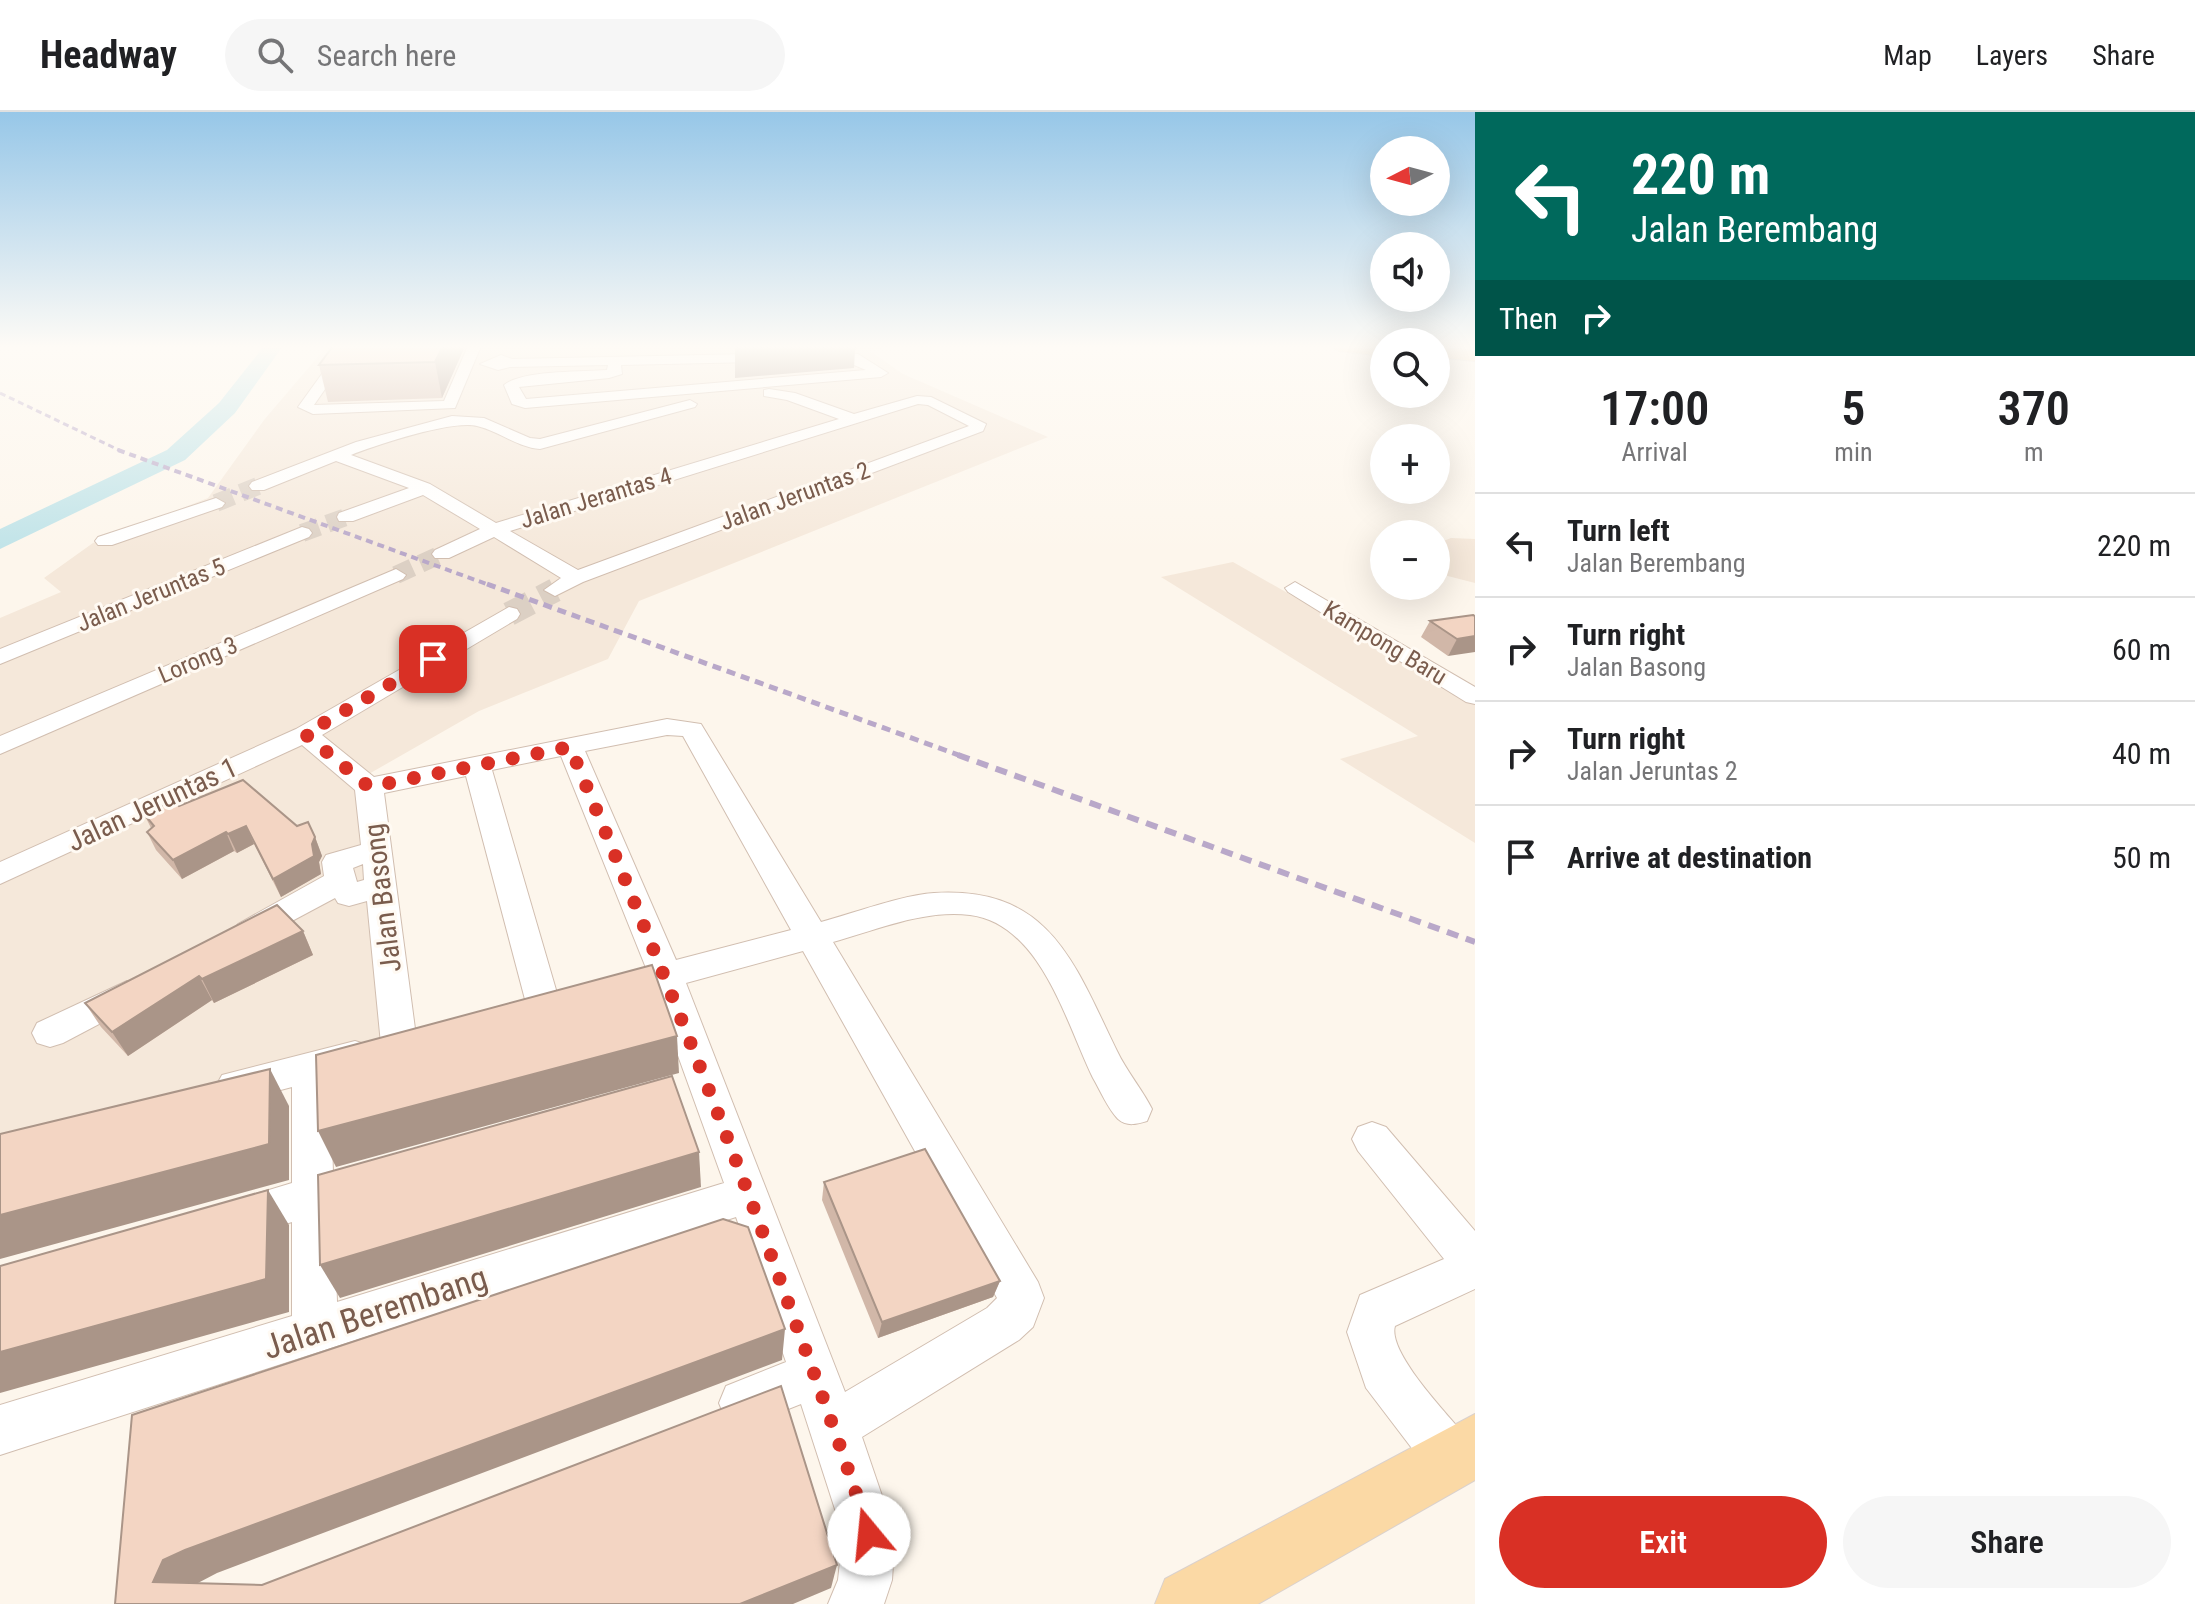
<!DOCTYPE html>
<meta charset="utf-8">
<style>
:root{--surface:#fff;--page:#f6f6f6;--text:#202124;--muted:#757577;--line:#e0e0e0;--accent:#d93025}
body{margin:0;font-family:"Roboto Condensed",sans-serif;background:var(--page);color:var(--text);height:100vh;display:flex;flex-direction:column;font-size:30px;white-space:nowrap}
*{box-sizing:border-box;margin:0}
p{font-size:26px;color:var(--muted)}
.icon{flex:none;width:44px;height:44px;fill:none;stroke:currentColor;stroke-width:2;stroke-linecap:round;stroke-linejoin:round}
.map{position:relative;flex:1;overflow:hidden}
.details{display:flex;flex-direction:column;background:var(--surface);width:720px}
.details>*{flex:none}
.guide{background:#00695c;color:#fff;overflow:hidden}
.needle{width:52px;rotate:264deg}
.fabs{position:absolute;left:1370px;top:24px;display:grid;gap:16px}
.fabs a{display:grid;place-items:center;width:80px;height:80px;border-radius:50%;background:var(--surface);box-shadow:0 8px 32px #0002;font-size:40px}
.pin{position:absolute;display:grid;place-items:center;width:68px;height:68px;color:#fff;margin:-34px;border-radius:16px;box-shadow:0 4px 12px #0006}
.me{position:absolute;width:88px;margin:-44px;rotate:343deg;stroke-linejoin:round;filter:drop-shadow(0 0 6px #0008)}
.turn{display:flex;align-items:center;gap:28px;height:168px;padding:0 24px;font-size:36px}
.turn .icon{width:104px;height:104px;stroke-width:2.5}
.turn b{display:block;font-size:56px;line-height:68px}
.then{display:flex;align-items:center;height:76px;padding:0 24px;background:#0003;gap:16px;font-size:30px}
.eta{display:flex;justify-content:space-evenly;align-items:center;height:136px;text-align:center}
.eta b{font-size:48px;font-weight:600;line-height:56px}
.cta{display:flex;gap:16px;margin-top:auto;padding:16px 24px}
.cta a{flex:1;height:92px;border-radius:48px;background:var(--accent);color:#fff;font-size:32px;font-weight:600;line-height:92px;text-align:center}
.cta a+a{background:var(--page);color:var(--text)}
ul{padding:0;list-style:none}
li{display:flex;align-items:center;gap:24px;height:104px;padding:0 24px;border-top:2px solid var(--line)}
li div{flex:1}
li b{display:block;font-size:30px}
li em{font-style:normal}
header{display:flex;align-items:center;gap:48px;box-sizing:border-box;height:112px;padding:0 40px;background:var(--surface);border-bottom:2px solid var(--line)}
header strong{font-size:38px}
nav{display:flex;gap:44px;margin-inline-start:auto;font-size:28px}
.search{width:560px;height:72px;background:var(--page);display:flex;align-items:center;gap:20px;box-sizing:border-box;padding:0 28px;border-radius:44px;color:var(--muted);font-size:30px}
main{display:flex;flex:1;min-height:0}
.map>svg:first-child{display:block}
</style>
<header>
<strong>Headway</strong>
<div class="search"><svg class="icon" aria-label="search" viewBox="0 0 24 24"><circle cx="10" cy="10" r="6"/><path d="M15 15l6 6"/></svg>Search here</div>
<nav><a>Map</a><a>Layers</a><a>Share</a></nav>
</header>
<main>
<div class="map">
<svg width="1475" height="1492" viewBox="0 0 1475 1492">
<rect width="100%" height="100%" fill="#fdf6ec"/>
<g fill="#f5e8da">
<path d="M327 234H891L870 239 903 262 1048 325 639 489 608 547 479 599 360 667 399 932 0 1034V506L61 480 44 466 93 431 208 386 264 308Z"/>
<path d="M1451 426 1475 427V471L1436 461V432Z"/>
<path d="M1233 450 1475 588V731L1340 647 1418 624 1161 465Z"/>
</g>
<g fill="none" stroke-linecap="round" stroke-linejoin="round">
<path fill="#bfe3e8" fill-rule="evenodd" d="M264 234H283L235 301 185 348 0 437V417L167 338 219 291Z"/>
<g stroke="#dcd0c4" stroke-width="18" stroke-dasharray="18 9" stroke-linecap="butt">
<path d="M216 391 258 374"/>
<path d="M302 421 346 405"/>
<path d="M396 463 442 442"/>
</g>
<path stroke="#dcd0c4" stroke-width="24" stroke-dasharray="24 12" stroke-linecap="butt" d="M509 502 555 478"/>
<g stroke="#d1beb0" stroke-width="2">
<g id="minor">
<path d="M342 234H355L314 293 444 289 468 234H481L455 296 313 302 298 295Z"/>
<path d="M842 240 858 242 888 261 881 265 525 296 512 292 504 273C522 258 582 260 607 258L608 253 510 255 498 258 480 252 501 243 512 247ZM842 248 866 258 526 287 519 275 609 266 622 262 621 253Z"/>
<path d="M769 277 795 281 854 302 917 284 931 285 986 312 983 319 583 470 555 484 544 478 561 466 494 425 449 446H435L432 442 435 438 480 417 423 383 353 409H339L337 405 339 401 409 376 336 349 264 378H252L249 374 252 370 356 330 452 304 484 306 530 326 540 327 690 288 697 292 695 295 540 337C516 335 499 319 477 314 451 308 377 333 351 343L430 372 496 411 839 307 787 288 764 284V278ZM918 292 928 293 969 314 578 458 510 419Z"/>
<path d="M216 386 225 391 222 395 112 433H98L95 429 98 425Z"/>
<path d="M302 415 309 417 312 421 309 425 0 552V537Z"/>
<path d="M396 457 406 463 403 467 0 642V624Z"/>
<path d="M1295 470 1475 575V592L1466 590 1288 480 1285 476Z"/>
<path d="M509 495 517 497 520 502 517 507 322 623 374 665 667 607 701 612 821 810C854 801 902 783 934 781 1050 774 1074 851 1117 939 1127 960 1142 977 1152 997L1147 1009C1137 1012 1127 1015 1118 1007 1108 997 1100 978 1093 966 1066 911 1041 812 970 803 925 797 876 818 833 830L1038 1170 1044 1186 1033 1215 1019 1228 862 1325 895 1422 892 1468 884 1492H828L838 1468 843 1422 801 1292 743 1315 726 1308 719 1291 726 1274 786 1250 736 1105 0 1343V1293L292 1204V1110L241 1125 226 1119 220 1105 226 1091 292 1071V975L235 990 222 985 216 974 222 963 355 929 368 933 373 944 368 955 330 965 333 1061 356 1054 370 1060 376 1073 370 1086 334 1098 337 1190 724 1071 655 880 618 890 606 886 601 877 606 868 646 856 561 644 492 658 561 895 556 905 544 909 532 905 527 895 466 664 384 681 417 932 412 942 399 947 386 942 381 932 367 789 349 794 338 791 335 786 249 832 238 828 233 820 238 812 324 764 322 750 326 743 361 733 355 678 302 633 0 772V750L296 617ZM667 623 683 624 791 818 676 848 585 639ZM363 752 364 768 357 770 353 756ZM803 839 997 1186 987 1196 845 1280 686 871Z"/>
<path d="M127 869 139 873 144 882 139 891 63 931 50 935 37 931 32 921 37 911Z"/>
<path d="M1372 1010 1386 1015 1475 1119V1177L1395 1214C1387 1241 1451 1306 1469 1328L1475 1343 1469 1364 1451 1371 1433 1364 1366 1276 1347 1220 1360 1183 1444 1147 1358 1039 1352 1027 1358 1015Z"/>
</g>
</g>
<g stroke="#dad1cd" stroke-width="2">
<g id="major">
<path d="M1331 234H1384V244L1339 239Z"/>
<path d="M1436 235 1475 239V249L1436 245Z"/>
<path d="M1475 1302V1368L1258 1492H1155L1165 1467Z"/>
</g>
</g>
<use href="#minor" fill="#fff" fill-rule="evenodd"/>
<use href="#major" fill="#fbd9a5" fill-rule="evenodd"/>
<path stroke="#b9a8c9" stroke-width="3" stroke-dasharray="6 4" stroke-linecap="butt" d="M0 281 123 340"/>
<path stroke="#b9a8c9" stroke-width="4" stroke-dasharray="7 5" stroke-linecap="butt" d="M118 338 492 474"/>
<path stroke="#b9a8c9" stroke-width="5" stroke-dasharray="9 6" stroke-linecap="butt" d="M487 472 964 645"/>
<path stroke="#b9a8c9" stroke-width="6" stroke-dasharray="12 8" stroke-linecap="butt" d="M958 643 1475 830"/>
</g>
<g fill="#d1b7a8">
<path d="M465 234 442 286 328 290 319 253Z"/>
<path d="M1473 503 1448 544 1421 525 1430 509Z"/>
<path d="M179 694 297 714 315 725 322 744 319 750 321 762 281 785 254 732 237 741 234 739 182 767 156 738 147 720 151 716 144 702Z"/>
<path d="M303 819 313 843 214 891 212 888 128 944 101 915 85 891Z"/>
<path d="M824 1070 1000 1169 993 1185 878 1226 822 1088Z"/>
</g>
<g fill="#aa9588">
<path d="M443 234H465L442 286 435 250Z"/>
<path d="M735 234H858L855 238 854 256 735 266Z"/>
<path d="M1475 524V540L1448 544 1457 527Z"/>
<path d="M246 714 254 732 237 741 228 722Z"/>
<path d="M226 720 234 739 182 767 173 748Z"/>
<path d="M315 725 322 744 319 750 321 762 281 785 273 767 312 732Z"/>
<path d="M303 819 313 843 214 891 202 867Z"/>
<path d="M199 864 212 888 128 944 112 920Z"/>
<path d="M677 924 679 961 336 1055 318 1019Z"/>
<path d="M270 957 289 994V1068L0 1147V1103Z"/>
<path d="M699 1040 701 1075 340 1186 320 1153Z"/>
<path d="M268 1078 289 1113V1200L0 1281V1240Z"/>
<path d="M1000 1169 993 1185 878 1226 882 1210Z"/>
<path d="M785 1217 782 1248 217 1461 196 1472 153 1470 163 1448 185 1438Z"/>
<path d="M837 1453 831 1476 793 1492H740Z"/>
</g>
<g fill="#f3d5c3" stroke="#aa9588" stroke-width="2">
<path d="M333 234H443L435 250 319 253Z"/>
<path d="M1473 503 1475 504V524L1457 527 1430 509Z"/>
<path d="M243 668 297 714 308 710 315 725 312 732 314 744 273 767 246 714 228 722 226 720 173 748 147 720 154 714 144 702 174 688 179 694Z"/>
<path d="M277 793 303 819 202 867 199 864 112 920 85 891Z"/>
<path d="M652 853 677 924 318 1019 316 943Z"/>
<path d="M270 957 269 1032 0 1103V1022Z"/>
<path d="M672 964 699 1040 320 1153 318 1063Z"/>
<path d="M925 1037 1000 1169 882 1210 824 1070Z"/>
<path d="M268 1078 266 1167 0 1240V1154Z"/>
<path d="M723 1107 748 1115 785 1217 185 1438 163 1448 153 1470 262 1473 781 1274 837 1453 740 1492H115L132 1303Z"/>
</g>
<linearGradient id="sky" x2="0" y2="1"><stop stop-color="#97c7e8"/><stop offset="0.53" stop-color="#fefbf6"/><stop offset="1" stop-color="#fefbf6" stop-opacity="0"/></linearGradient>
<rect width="1475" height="443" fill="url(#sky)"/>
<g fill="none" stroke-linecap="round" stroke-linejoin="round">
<path stroke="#d93025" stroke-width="14" stroke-dasharray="0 25.2" d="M433 547 305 622 369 675 570 635C646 816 719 998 785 1182 814 1262 844 1341 869 1422"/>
</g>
<g text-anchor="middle" stroke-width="6" stroke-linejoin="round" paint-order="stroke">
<g font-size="24" fill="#7a5c4d" stroke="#fffaf3">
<text transform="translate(795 384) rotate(-20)" y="8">Jalan Jeruntas 2</text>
<text transform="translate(596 386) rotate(-17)" y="8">Jalan Jerantas 4</text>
<text transform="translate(151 483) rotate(-22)" y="8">Jalan Jeruntas 5</text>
<text transform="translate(1385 531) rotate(31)" y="8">Kampong Baru</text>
<text transform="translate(198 548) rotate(-23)" y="8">Lorong 3</text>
</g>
<g font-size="28" fill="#7a5c4d" stroke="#fffaf3">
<text transform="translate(152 692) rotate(-25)" y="10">Jalan Jeruntas 1</text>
<text transform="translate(382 786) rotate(-97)" y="10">Jalan Basong</text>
</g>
<g font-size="34" fill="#7a5c4d" stroke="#fffaf3">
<text transform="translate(375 1200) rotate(-18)" y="12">Jalan Berembang</text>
</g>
</g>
</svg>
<div class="fabs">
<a><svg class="needle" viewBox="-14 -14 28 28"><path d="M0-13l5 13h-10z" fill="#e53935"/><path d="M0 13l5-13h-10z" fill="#757577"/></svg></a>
<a><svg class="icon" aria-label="sound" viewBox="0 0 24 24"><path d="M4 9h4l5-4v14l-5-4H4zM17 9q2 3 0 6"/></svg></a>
<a><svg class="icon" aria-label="search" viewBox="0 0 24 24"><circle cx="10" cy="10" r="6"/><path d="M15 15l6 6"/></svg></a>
<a>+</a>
<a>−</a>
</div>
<div class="pin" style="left:433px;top:547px;background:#d93025"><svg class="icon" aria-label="arrive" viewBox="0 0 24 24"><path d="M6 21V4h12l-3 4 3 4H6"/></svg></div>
<svg class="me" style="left:869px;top:1422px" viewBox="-20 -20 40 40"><circle r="19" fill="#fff"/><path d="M0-13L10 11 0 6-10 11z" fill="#d93025"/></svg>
</div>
<section class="details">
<div class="guide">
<div class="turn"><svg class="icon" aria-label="left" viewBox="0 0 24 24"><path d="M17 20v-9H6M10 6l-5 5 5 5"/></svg><div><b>220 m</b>Jalan Berembang</div></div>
<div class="then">Then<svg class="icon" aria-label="right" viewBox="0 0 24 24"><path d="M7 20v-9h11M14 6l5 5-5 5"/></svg></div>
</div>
<div class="eta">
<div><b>17:00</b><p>Arrival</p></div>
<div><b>5</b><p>min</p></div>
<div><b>370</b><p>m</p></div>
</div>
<ul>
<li><svg class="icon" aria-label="left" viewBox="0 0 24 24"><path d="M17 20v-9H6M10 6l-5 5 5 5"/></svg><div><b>Turn left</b><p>Jalan Berembang</p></div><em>220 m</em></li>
<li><svg class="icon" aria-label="right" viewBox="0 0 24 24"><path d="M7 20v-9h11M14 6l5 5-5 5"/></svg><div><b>Turn right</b><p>Jalan Basong</p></div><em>60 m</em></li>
<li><svg class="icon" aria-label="right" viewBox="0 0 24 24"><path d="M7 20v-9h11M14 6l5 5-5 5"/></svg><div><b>Turn right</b><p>Jalan Jeruntas 2</p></div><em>40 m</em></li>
<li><svg class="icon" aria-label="arrive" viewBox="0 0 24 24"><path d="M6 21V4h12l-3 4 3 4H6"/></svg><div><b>Arrive at destination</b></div><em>50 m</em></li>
</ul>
<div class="cta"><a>Exit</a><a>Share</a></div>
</section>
</main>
